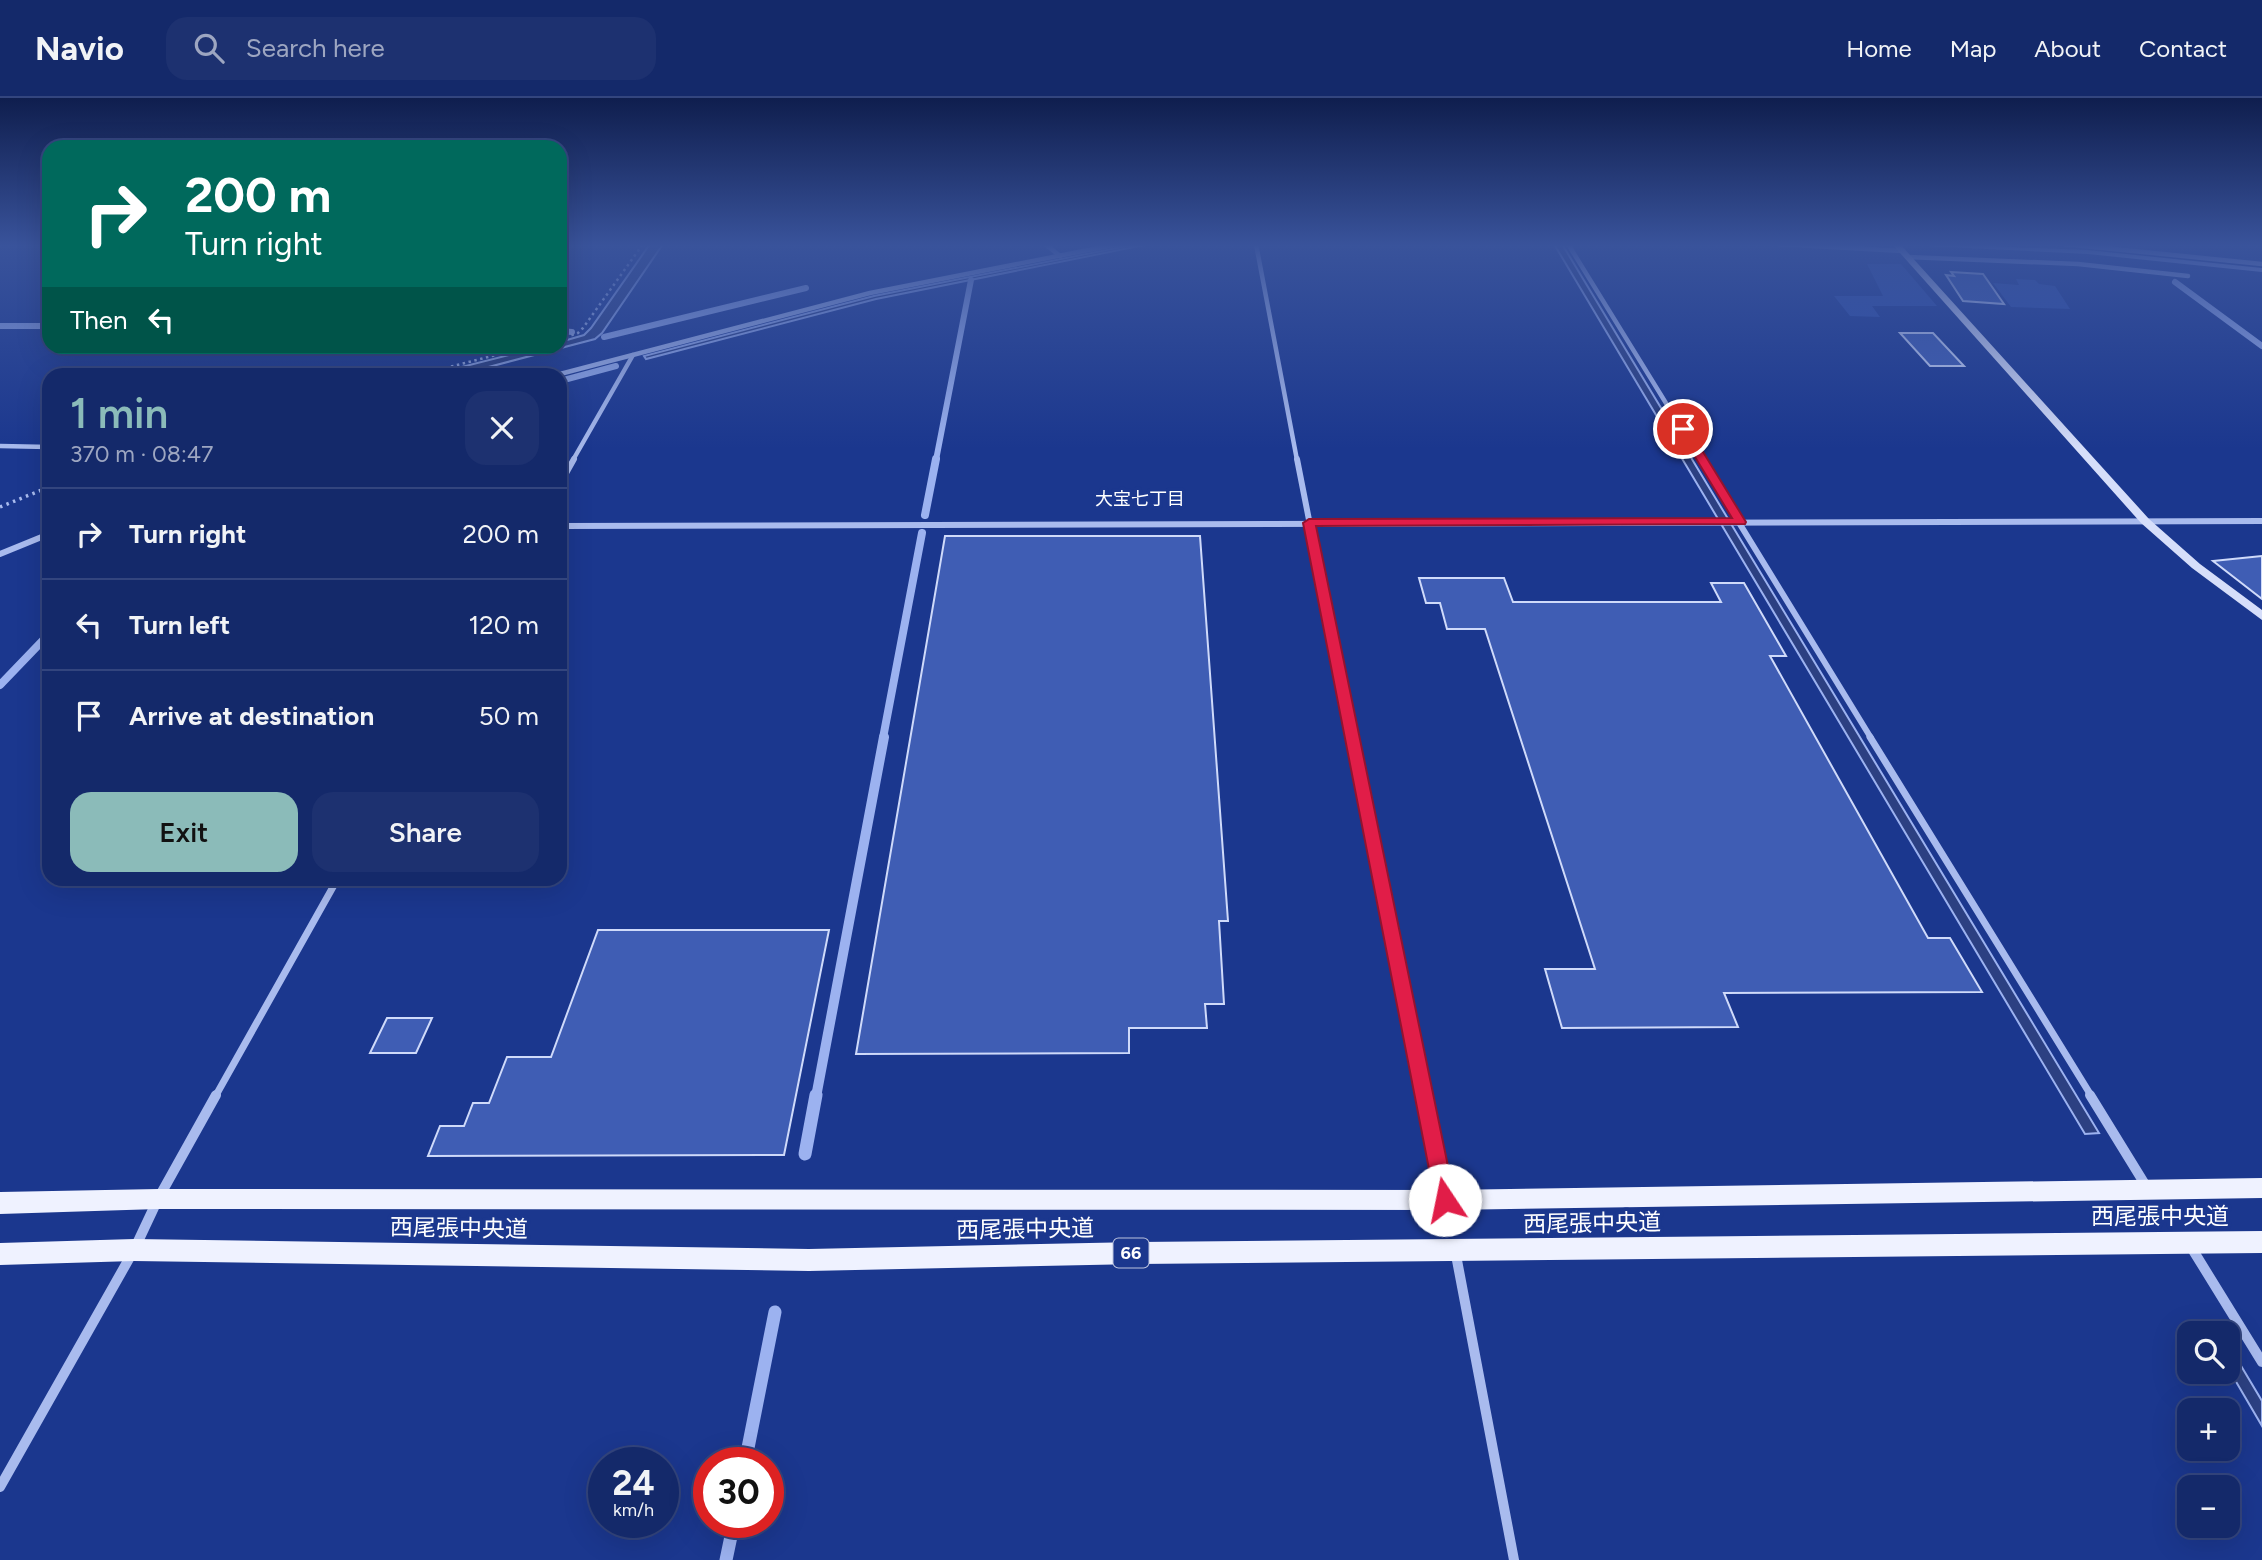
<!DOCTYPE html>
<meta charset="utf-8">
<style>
:root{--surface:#14296a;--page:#1d3170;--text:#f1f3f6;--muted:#9da6c1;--line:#33457e;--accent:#8bbbb9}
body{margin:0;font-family:Figtree,"Noto Sans JP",sans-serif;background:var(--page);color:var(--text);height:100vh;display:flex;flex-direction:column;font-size:26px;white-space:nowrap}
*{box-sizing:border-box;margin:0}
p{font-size:23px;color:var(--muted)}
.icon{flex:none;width:38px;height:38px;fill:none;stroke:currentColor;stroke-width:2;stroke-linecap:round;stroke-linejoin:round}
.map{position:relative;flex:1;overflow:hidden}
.sheet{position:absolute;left:42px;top:270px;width:525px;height:518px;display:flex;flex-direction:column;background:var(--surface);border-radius:21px;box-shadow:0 7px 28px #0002,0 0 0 2px var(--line)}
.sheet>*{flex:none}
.top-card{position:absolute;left:42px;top:42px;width:525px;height:214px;border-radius:21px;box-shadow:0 7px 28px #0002,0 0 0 2px var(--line);background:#00695c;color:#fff;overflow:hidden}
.controls{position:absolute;left:2177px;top:1223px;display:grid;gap:14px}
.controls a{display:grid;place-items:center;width:63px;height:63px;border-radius:14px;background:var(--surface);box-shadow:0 7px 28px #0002,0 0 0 2px var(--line);font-size:35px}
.speed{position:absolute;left:588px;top:1349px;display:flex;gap:14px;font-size:35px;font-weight:700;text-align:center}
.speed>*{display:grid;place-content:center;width:91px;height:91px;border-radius:50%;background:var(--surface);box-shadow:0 7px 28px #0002,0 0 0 2px var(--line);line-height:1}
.speed small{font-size:18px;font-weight:400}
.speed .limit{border:10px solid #d22;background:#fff;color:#111}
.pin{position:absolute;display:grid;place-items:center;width:60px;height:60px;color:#fff;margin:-30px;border:4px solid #fff;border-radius:50%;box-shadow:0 2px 7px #0007}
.me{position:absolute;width:77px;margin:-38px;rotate:349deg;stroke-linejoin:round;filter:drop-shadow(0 0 5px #0008)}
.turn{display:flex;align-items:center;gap:24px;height:147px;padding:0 28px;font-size:32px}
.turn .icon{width:91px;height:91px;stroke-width:2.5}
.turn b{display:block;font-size:49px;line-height:60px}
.then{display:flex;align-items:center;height:66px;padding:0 28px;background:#0003;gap:14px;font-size:26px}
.round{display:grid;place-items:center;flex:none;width:74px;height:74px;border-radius:21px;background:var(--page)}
.summary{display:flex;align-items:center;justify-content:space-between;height:119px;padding:0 28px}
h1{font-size:42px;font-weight:600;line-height:52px;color:var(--accent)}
.primary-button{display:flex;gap:14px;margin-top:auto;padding:14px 28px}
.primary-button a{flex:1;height:80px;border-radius:21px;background:var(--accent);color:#111;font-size:28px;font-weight:600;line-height:80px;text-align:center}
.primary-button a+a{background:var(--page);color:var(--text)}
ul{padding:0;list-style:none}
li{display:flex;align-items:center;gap:21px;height:91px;padding:0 28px;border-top:2px solid var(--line)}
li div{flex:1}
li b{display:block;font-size:26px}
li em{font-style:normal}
header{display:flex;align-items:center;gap:42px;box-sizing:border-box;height:98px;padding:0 35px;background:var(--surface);border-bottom:2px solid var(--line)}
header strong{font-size:33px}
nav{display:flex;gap:38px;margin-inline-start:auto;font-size:24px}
.search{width:490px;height:63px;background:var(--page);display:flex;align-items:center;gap:18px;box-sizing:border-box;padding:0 24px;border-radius:21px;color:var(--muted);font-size:26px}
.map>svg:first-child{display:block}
</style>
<header>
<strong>Navio</strong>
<div class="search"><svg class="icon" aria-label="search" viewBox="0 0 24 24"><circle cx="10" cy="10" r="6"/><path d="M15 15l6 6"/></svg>Search here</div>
<nav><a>Home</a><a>Map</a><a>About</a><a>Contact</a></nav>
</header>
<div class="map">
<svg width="2262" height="1462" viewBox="0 0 2262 1462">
<rect width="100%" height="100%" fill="#1b378e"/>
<g fill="#2e4fac">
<path d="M1867 166H1901L1937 208H1872L1880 219 1850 218 1834 198H1883Z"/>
<path d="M2016 181 2035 182 2039 186 2055 188 2070 211 2011 209 1993 185 2019 187Z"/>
</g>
<g fill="#2c4082" stroke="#9cb2f0" stroke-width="2">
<path d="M650 146H663L602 235 595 241 462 276H434L541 249 560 248V244L584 237 591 230Z"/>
<path d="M1149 146 876 201 646 261 644 258 874 198 1132 147Z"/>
<path d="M1554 146H1562L2099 1035 2085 1036Z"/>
<path d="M1907 146 2087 153 2262 171V173L2088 155Z"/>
<path d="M2228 1246 2262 1303V1328L2228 1270Z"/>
</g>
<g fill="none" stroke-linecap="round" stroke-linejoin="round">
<g stroke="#9cb2f0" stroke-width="6">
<path d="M2175 184 2262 248"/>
<path d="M0 228H49"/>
<path d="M560 233 572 234"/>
<path d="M604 239 806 190"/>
<path d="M560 283 616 268"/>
<path d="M936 362 971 182"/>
</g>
<g stroke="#9cb2f0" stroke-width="8">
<path d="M925 417 936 361"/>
<path d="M0 587 49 536"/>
<path d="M883 640 922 435"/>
</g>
<path stroke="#9cb2f0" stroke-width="10" d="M816 999 884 639"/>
<g stroke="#9cb2f0" stroke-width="13">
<path d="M805 1056 816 997"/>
<path d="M745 1365 775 1214"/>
<path d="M726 1462 734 1424"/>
</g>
</g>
<g fill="#3f5db4" stroke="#cfdafa" stroke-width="2">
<path d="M1951 174 1983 176 2004 206 1963 203 1946 177 1954 178Z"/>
<path d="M1900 235H1933L1964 268H1930Z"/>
<path d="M945 438H1200L1228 823H1219L1224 906H1205L1207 930H1129V955L856 956Z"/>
<path d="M2262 458V501L2213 463Z"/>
<path d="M1419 480H1504L1513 504H1721L1711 485H1744L1786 558H1770L1928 840H1950L1982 894 1724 895 1738 929 1562 930 1545 871H1595L1485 531H1447L1440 505H1426Z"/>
<path d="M598 832H829L784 1057 428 1058 440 1028H464L473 1005H489L507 959H551Z"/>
<path d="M387 920H432L416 955H370Z"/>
</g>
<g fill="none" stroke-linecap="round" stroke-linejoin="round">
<g stroke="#a9bbee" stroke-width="2.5" stroke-dasharray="2.5 3.5" stroke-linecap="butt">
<path d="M560 241 578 235 583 230 643 146"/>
<path d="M422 276 531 248"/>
</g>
<path stroke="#a9bbee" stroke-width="3.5" stroke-dasharray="2.5 4.5" stroke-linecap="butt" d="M0 409 49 389"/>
<g stroke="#a9bbee" stroke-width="4.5">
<path d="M1045 146 1060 158"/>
<path d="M1256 146 1297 362"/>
<path d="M1568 146 1701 362"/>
<path d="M1778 146 1903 153"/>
<path d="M2064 146 2262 166"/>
<path d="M1908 159 2078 166 2188 178"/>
<path d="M560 276 870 195 1119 146"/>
<path d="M0 348 49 349"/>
<path d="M573 362 633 257"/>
</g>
<g stroke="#a9bbee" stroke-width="6">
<path d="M1297 361 1352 640"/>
<path d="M1700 361 1871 640"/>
<path d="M560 386 574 361"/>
<path d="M560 428 2262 423"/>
<path d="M0 456 49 436"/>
</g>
<g stroke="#a9bbee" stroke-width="7">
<path d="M1352 639 1425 999"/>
<path d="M1870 639 2092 999"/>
<path d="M215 999 338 780"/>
</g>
<g stroke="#a9bbee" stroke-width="10">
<path d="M1424 997 1445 1101"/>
<path d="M2090 997 2146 1088"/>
<path d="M2191 1149 2262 1264"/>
<path d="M1456 1157 1514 1462"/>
<path d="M0 1389 134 1152 158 1101 216 997"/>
</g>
<path fill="#d6defa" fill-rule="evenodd" d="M1892 146H1900L2149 421 2200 466 2262 512V522L2192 470 2141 425Z"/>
<g fill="#eff2ff" fill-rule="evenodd">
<path d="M2262 1080V1100L1445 1112 158 1111 0 1116V1094L158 1091 1445 1092Z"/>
<path d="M2262 1133V1155L1138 1166 809 1173 134 1163 0 1167V1145L134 1141 809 1151 1138 1144Z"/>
</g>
</g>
<linearGradient id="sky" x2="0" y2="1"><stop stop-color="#0f1e4e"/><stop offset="0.42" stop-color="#39539b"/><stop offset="1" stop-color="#39539b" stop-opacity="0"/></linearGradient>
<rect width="2262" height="351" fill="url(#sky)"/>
<path fill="#e11d48" stroke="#92132f" stroke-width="2" d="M1679 329 1689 331 1746 424 1745 426 1316 428 1455 1102 1452 1109 1445 1112 1438 1109 1435 1102 1303 425 1309 421 1732 420 1678 331Z"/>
<g text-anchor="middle" stroke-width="7" stroke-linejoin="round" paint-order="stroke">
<g font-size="18" fill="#fff" stroke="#1b378e">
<text x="1140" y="407">大宝七丁目</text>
</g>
<rect fill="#1b378e" stroke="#bbc3dd" stroke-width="2" x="1113.5" y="1140.5" width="35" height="29" rx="5"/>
<g font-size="18" font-weight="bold" fill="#fff">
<text x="1131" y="1161">66</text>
</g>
<g font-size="23" fill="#fff" stroke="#1b378e">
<text x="2160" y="1126">西尾張中央道</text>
<text transform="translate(1592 1125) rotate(-1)" y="8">西尾張中央道</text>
<text transform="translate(459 1130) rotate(1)" y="8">西尾張中央道</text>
<text transform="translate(1025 1131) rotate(-1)" y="8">西尾張中央道</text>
</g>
</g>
</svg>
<div class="controls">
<a><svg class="icon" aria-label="search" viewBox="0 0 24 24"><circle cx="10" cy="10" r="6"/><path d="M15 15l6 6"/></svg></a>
<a>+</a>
<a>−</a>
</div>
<div class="speed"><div>24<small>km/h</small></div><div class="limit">30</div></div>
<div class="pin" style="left:1683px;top:331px;background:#d93025"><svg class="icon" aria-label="arrive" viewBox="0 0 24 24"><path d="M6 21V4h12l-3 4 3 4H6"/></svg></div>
<svg class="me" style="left:1445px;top:1102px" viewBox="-20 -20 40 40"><circle r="19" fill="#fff"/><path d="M0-13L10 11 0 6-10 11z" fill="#e11d48"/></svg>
<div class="top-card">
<div class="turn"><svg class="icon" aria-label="right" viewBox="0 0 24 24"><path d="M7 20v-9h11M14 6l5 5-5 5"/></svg><div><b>200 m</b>Turn right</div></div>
<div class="then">Then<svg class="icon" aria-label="left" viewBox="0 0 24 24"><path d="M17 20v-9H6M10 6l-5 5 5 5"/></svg></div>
</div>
<section class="sheet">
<div class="summary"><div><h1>1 min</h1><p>370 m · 08:47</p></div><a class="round"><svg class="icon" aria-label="close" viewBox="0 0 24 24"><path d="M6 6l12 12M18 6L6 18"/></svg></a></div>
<ul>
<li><svg class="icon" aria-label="right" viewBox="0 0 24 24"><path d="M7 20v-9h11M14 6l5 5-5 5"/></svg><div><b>Turn right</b></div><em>200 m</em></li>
<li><svg class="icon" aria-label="left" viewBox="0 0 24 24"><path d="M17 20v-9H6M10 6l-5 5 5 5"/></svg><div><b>Turn left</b></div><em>120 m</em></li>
<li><svg class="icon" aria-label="arrive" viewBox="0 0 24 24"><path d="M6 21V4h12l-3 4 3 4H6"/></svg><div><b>Arrive at destination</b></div><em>50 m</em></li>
</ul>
<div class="primary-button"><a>Exit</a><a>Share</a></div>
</section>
</div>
